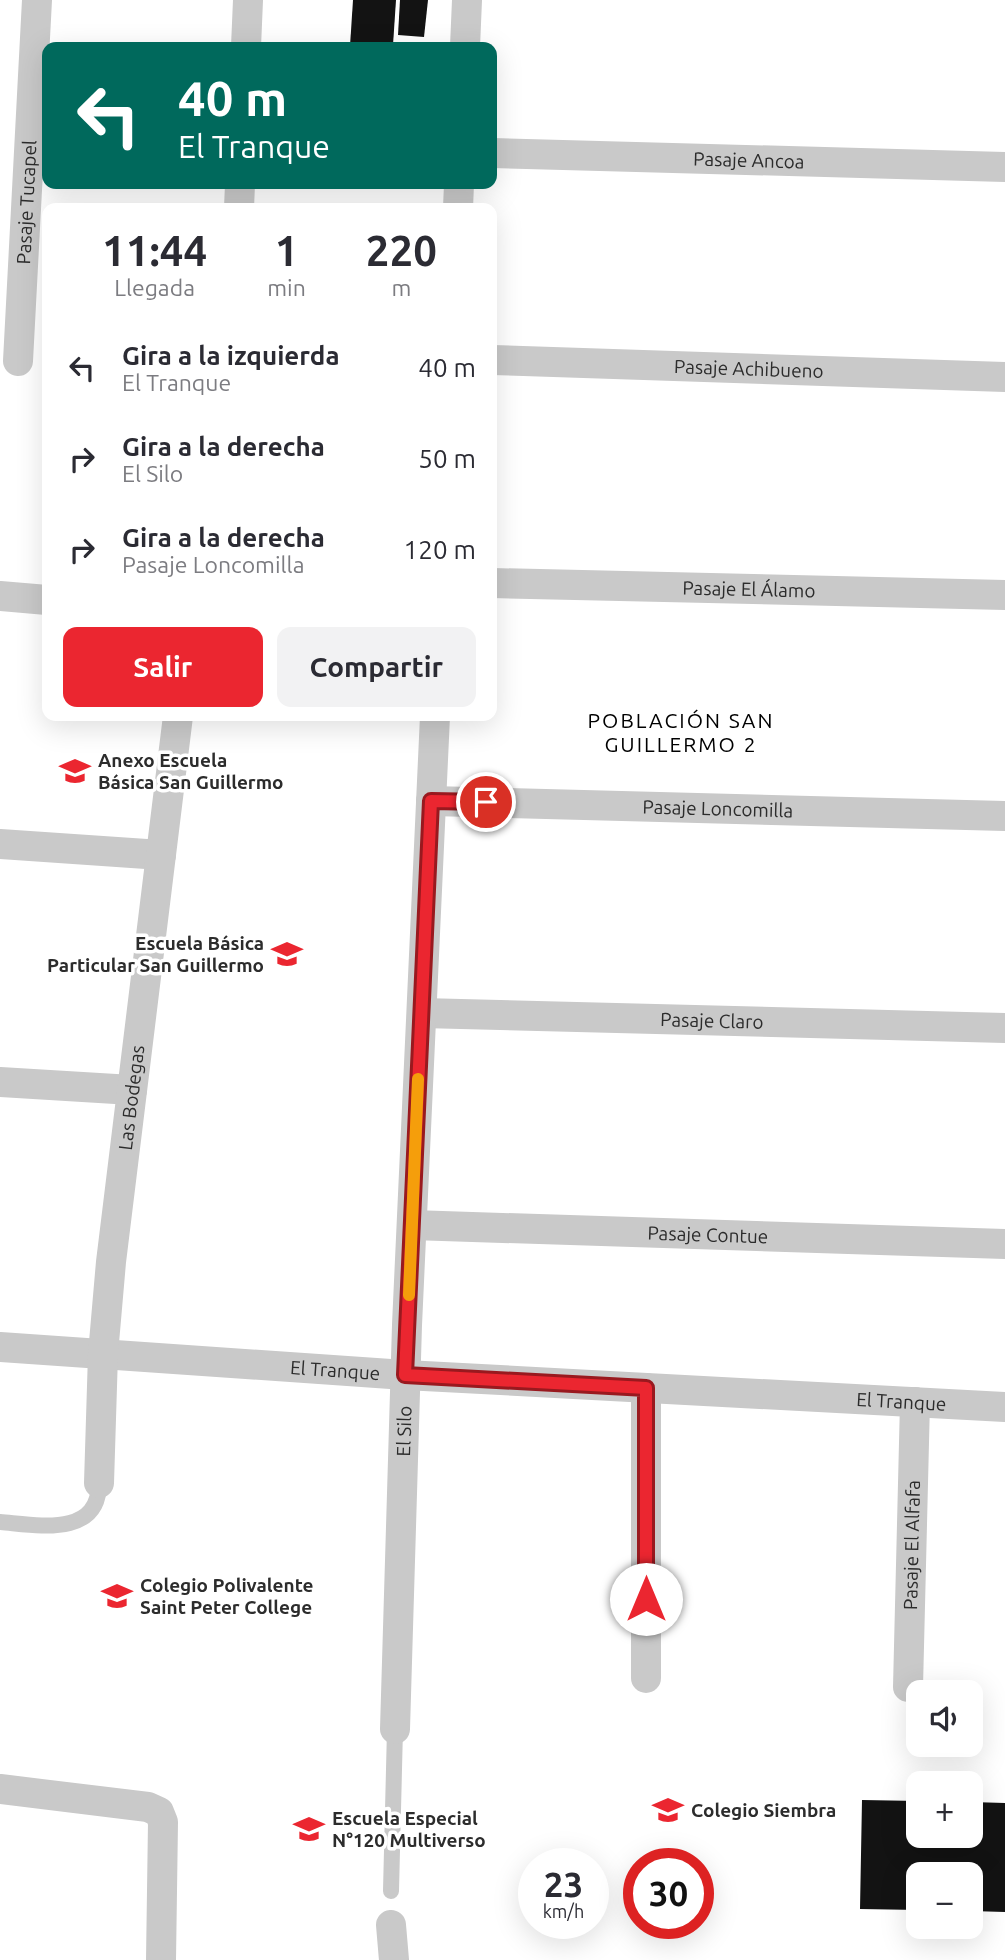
<!DOCTYPE html>
<html lang="es">
<meta charset="utf-8">
<style>
:root{--surface:#fff;--page:#f2f2f3;--text:#2b2b33;--muted:#7c7c81;--accent:#eb2630}
body{margin:0;font-family:Ubuntu,sans-serif;background:var(--page);color:var(--text);height:100vh;display:flex;flex-direction:column;font-size:26px;white-space:nowrap}
*{box-sizing:border-box;margin:0}
p{font-size:23px;color:var(--muted)}
.icon{flex:none;width:38px;height:38px;fill:none;stroke:currentColor;stroke-width:2;stroke-linecap:round;stroke-linejoin:round}
.map{position:relative;flex:1;overflow:hidden}
.side{position:absolute;left:42px;top:203px;width:455px;height:518px;display:flex;flex-direction:column;background:var(--surface);border-radius:14px;box-shadow:0 7px 28px #0002}
.side>*{flex:none}
.banner{position:absolute;left:42px;top:42px;width:455px;height:147px;border-radius:14px;box-shadow:0 7px 28px #0002;background:#00695c;color:#fff;overflow:hidden}
.controls{position:absolute;left:906px;top:1680px;display:grid;gap:14px}
.controls a{display:grid;place-items:center;width:77px;height:77px;border-radius:14px;background:var(--surface);box-shadow:0 7px 28px #0002;font-size:35px}
.speed{position:absolute;left:518px;top:1848px;display:flex;gap:14px;font-size:35px;font-weight:700;text-align:center}
.speed>*{display:grid;place-content:center;width:91px;height:91px;border-radius:50%;background:var(--surface);box-shadow:0 7px 28px #0002;line-height:1}
.speed small{font-size:18px;font-weight:400}
.speed .limit{border:10px solid #d22;background:#fff;color:#111}
.pin{position:absolute;display:grid;place-items:center;width:60px;height:60px;color:#fff;margin:-30px;border:4px solid #fff;border-radius:50%;box-shadow:0 2px 7px #0007}
.me{position:absolute;width:77px;margin:-38px;rotate:0deg;stroke-linejoin:round;filter:drop-shadow(0 0 5px #0008)}
.turn{display:flex;align-items:center;gap:24px;height:147px;padding:0 21px;font-size:32px}
.turn .icon{width:91px;height:91px;stroke-width:2.5}
.turn b{display:block;font-size:49px;line-height:60px}
.eta{display:flex;justify-content:space-evenly;align-items:center;height:119px;text-align:center}
.eta b{font-size:42px;font-weight:700;line-height:49px}
.primary-button{display:flex;gap:14px;margin-top:auto;padding:14px 21px}
.primary-button a{flex:1;height:80px;border-radius:14px;background:var(--accent);color:#fff;font-size:28px;font-weight:700;line-height:80px;text-align:center}
.primary-button a+a{background:var(--page);color:var(--text)}
ul{padding:0;list-style:none}
li{display:flex;align-items:center;gap:21px;height:91px;padding:0 21px}
li div{flex:1}
li b{display:block;font-size:26px}
li em{font-style:normal}
.map>svg:first-child{display:block}
</style>
<div class="map">
<svg width="1005" height="1960" viewBox="0 0 1005 1960">
<rect width="100%" height="100%" fill="#fff"/>
<g fill="#131313">
<path d="M353 0H396L393 45 350 46Z"/>
<path d="M400 0H428L424 37 398 35Z"/>
<path d="M862 1800 919 1801V1836H971V1802L1005 1803V1912L971 1911V1874H919V1910L860 1909Z"/>
</g>
<g fill="none" stroke-linecap="round" stroke-linejoin="round">
<g stroke="#c9c9c9" stroke-width="16">
<path d="M0 1522C37 1525 99 1538 99 1483"/>
<path d="M391 1891 395 1729"/>
</g>
<g stroke="#c9c9c9" stroke-width="30">
<path d="M246 47 248 0"/>
<path d="M465 47 467 0"/>
<path id="s1" d="M492 153 1005 167"/>
<path d="M239 208 240 184"/>
<path d="M458 208 459 184"/>
<path id="s2" d="M492 360 1005 377"/>
<path id="s3" d="M18 361 37 0"/>
<path id="s4" d="M492 583 1005 595"/>
<path d="M0 596 47 600"/>
<path id="s5" d="M431 801 1005 816"/>
<path d="M0 844 161 855"/>
<path id="s6" d="M422 1013 1005 1028"/>
<path d="M0 1082 132 1090"/>
<path id="s7" d="M412 1225 1005 1244"/>
<path id="s8" d="M0 1347 405 1375 1005 1407"/>
<path id="s9" d="M99 1483 103 1354 111 1262 178 716"/>
<path d="M646 1678V1388"/>
<path id="s10" d="M908 1687 915 1402"/>
<path id="s11" d="M395 1729 407 1325 435 716"/>
<path d="M0 1789 148 1807 159 1812 163 1822 161 1960"/>
<path d="M391 1925 394 1960"/>
</g>
</g>
<g fill="none" stroke-linecap="round" stroke-linejoin="round">
<g stroke="#99191f" stroke-width="18">
<path id="route" d="M486 802 431 801 405 1375 646 1388V1599"/>
</g>
<use href="#route" stroke="#eb2630" stroke-width="12"/>
<path stroke="#f59e0b" stroke-width="12" d="M409 1295 418 1079"/>
</g>
<defs>
<g id="school-bare" transform="scale(2.415)"><path d="M0-5L7-2L0 1L-7-2ZM-4 1L0 2.5L4 1V4Q0 6-4 4Z" fill="#eb2630" stroke="#fff" stroke-width="2.5" paint-order="stroke"/></g>
</defs>
<g fill-rule="evenodd">
<use href="#school-bare" x="75" y="771"/>
<use href="#school-bare" x="287" y="954"/>
<use href="#school-bare" x="117" y="1596"/>
<use href="#school-bare" x="668" y="1810"/>
<use href="#school-bare" x="309" y="1829"/>
</g>
<g text-anchor="middle" stroke-width="7" stroke-linejoin="round" paint-order="stroke">
<g font-size="19" fill="#2c2c2c" stroke="#fff">
<text dy="7" stroke="none"><textPath href="#s1" startOffset="257">Pasaje Ancoa</textPath></text>
<text dy="7" stroke="none"><textPath href="#s3" startOffset="159">Pasaje Tucapel</textPath></text>
<text dy="7" stroke="none"><textPath href="#s2" startOffset="257">Pasaje Achibueno</textPath></text>
<text dy="7" stroke="none"><textPath href="#s4" startOffset="257">Pasaje El Álamo</textPath></text>
<text dy="7" stroke="none"><textPath href="#s5" startOffset="287">Pasaje Loncomilla</textPath></text>
<text dy="7" stroke="none"><textPath href="#s6" startOffset="290">Pasaje Claro</textPath></text>
<text dy="7" stroke="none"><textPath href="#s9" startOffset="387">Las Bodegas</textPath></text>
<text dy="7" stroke="none"><textPath href="#s7" startOffset="296">Pasaje Contue</textPath></text>
<text dy="7" stroke="none"><textPath href="#s8" startOffset="336">El Tranque</textPath></text>
<text dy="7" stroke="none"><textPath href="#s8" startOffset="903">El Tranque</textPath></text>
<text dy="7" stroke="none"><textPath href="#s11" startOffset="298">El Silo</textPath></text>
<text dy="7" stroke="none"><textPath href="#s10" startOffset="142">Pasaje El Alfafa</textPath></text>
</g>
<g font-size="19" font-weight="bold" fill="#2c2c2c" stroke="#fff" text-anchor="start">
<text x="98" y="767">Anexo Escuela<tspan x="98" dy="22">Básica San Guillermo</tspan></text>
<text x="264" y="950" text-anchor="end">Escuela Básica<tspan x="264" dy="22">Particular San Guillermo</tspan></text>
<text x="140" y="1592">Colegio Polivalente<tspan x="140" dy="22">Saint Peter College</tspan></text>
<text x="691" y="1817">Colegio Siembra</text>
<text x="332" y="1825">Escuela Especial<tspan x="332" dy="22">N°120 Multiverso</tspan></text>
</g>
<g font-size="21" letter-spacing="2" fill="#000" stroke="#fff">
<text x="681" y="728">POBLACIÓN SAN<tspan x="681" dy="24">GUILLERMO 2</tspan></text>
</g>
</g>
</svg>
<div class="controls">
<a><svg class="icon" aria-label="sound" viewBox="0 0 24 24"><path d="M4 9h4l5-4v14l-5-4H4zM17 9q2 3 0 6"/></svg></a>
<a>+</a>
<a>−</a>
</div>
<div class="speed"><div>23<small>km/h</small></div><div class="limit">30</div></div>
<div class="pin" style="left:486px;top:802px;background:#d93025"><svg class="icon" aria-label="arrive" viewBox="0 0 24 24"><path d="M6 21V4h12l-3 4 3 4H6"/></svg></div>
<svg class="me" style="left:646px;top:1599px" viewBox="-20 -20 40 40"><circle r="19" fill="#fff"/><path d="M0-13L10 11 0 6-10 11z" fill="#eb2630"/></svg>
<div class="banner">
<div class="turn"><svg class="icon" aria-label="left" viewBox="0 0 24 24"><path d="M17 20v-9H6M10 6l-5 5 5 5"/></svg><div><b>40 m</b>El Tranque</div></div>
</div>
<section class="side">
<div class="eta">
<div><b>11:44</b><p>Llegada</p></div>
<div><b>1</b><p>min</p></div>
<div><b>220</b><p>m</p></div>
</div>
<ul>
<li><svg class="icon" aria-label="left" viewBox="0 0 24 24"><path d="M17 20v-9H6M10 6l-5 5 5 5"/></svg><div><b>Gira a la izquierda</b><p>El Tranque</p></div><em>40 m</em></li>
<li><svg class="icon" aria-label="right" viewBox="0 0 24 24"><path d="M7 20v-9h11M14 6l5 5-5 5"/></svg><div><b>Gira a la derecha</b><p>El Silo</p></div><em>50 m</em></li>
<li><svg class="icon" aria-label="right" viewBox="0 0 24 24"><path d="M7 20v-9h11M14 6l5 5-5 5"/></svg><div><b>Gira a la derecha</b><p>Pasaje Loncomilla</p></div><em>120 m</em></li>
</ul>
<div class="primary-button"><a>Salir</a><a>Compartir</a></div>
</section>
</div>
